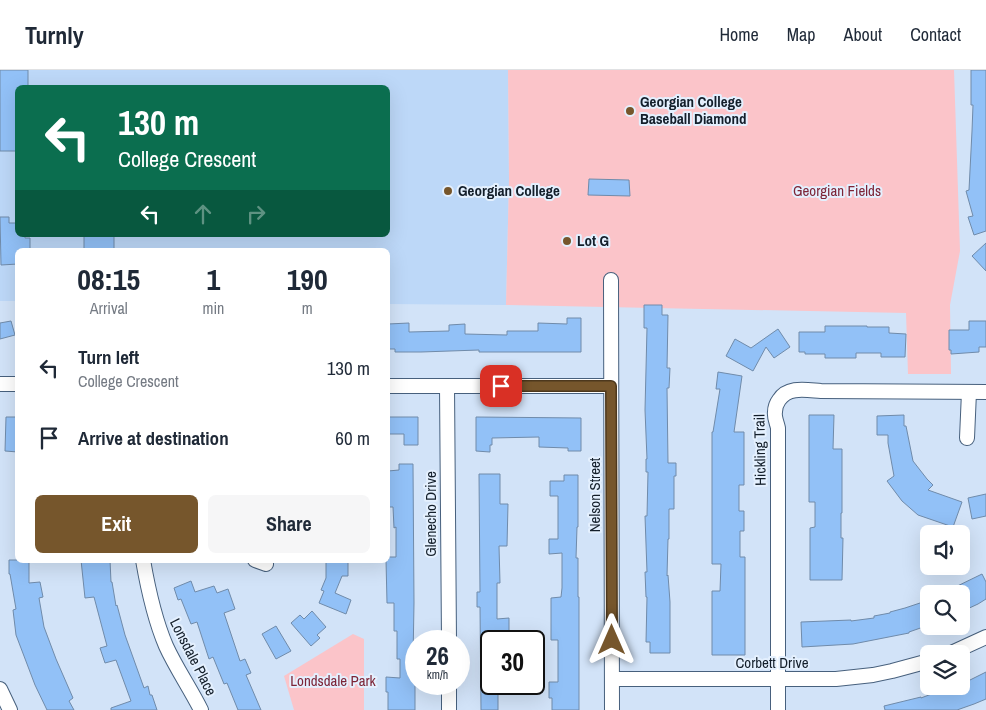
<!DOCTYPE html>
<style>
:root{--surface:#fff;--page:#f6f6f7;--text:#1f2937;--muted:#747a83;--line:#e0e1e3;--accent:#76562c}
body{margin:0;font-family:"Archivo Narrow",sans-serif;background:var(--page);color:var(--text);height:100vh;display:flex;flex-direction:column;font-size:19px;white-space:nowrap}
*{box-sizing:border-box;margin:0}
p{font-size:16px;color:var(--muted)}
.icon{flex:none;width:28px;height:28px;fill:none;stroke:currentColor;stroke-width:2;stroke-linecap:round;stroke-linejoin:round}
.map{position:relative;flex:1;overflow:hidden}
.sheet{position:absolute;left:15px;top:178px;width:375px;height:315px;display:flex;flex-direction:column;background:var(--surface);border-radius:8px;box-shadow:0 5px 20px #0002}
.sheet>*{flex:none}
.banner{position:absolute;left:15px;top:15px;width:375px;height:152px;border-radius:8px;box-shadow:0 5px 20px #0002;background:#0b6e4f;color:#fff;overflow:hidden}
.controls{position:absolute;left:920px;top:455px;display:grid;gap:10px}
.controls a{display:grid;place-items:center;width:50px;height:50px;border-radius:8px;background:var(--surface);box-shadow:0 5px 20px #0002;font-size:25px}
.speed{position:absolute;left:405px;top:560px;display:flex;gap:10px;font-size:25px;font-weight:700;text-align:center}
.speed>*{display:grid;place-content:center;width:65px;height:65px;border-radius:50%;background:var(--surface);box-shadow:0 5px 20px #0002;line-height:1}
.speed small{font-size:12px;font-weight:400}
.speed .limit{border:2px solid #111;border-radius:8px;background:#fff;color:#111}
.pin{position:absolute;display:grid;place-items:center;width:42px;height:42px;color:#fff;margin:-21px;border-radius:10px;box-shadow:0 2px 8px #0006}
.me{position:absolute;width:55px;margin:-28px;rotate:0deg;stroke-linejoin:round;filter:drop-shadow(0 0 4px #0008)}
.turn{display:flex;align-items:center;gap:18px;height:105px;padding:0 20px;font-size:22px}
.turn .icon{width:65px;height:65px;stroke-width:2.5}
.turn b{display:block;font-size:35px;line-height:42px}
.lanes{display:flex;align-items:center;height:48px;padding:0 20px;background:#0003;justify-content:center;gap:25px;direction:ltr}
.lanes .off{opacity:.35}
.eta{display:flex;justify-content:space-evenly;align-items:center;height:85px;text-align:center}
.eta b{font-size:30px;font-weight:700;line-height:35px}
.primary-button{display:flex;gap:10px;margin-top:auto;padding:10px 20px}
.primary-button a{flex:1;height:58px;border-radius:8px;background:var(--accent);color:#fff;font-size:20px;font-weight:700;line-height:58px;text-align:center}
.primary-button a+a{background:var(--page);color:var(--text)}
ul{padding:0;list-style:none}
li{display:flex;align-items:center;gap:15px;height:70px;padding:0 20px}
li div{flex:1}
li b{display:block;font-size:19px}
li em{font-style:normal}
header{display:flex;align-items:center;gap:30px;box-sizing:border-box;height:70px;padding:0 25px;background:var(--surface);border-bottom:1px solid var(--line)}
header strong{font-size:24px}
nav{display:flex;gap:28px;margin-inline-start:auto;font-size:18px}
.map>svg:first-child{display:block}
</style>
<header>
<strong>Turnly</strong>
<nav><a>Home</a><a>Map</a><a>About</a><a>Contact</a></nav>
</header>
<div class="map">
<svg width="986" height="640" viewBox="0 0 986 640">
<rect width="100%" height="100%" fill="#d2e3f8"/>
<path fill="#bdd8f8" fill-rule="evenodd" d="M0 0H508L509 110 506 235 388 234V180H18L17 231H0ZM18 18H388V165H18Z"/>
<g fill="#fbc4c9">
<path d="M508 0H954L960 181 950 235 951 304H908L906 243 506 235 509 110Z"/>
<path d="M353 564 364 569V640H294L284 606Z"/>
</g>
<g fill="#92c1f7" stroke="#708baa">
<path d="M0 0H28V18H18V81H0Z"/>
<path d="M971 0H986V161L974 165 968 147 973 146 966 121 969 120 972 61 973 35H971Z"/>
<path d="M589 109 629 110 630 126 588 125Z"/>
<path d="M0 147H9V153H18V165H25V168H30V180H18V194L1 195Z"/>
<rect x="84" y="165" width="30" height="15"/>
<path d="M986 173V201L972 186Z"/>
<path d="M644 235H662V245H668L667 298H670L669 318H667L668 393H676V406H674V439H669V469H668L667 506 668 505 670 532V583H650V572H646L647 527H646L645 502H647L645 446H647L648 402H646V389H647L645 340 647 258H644Z"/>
<path d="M567 248H581V282H479V280L421 282H395V279H388V254L409 253V262L449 261V255L465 254V264L507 265V261H538V253L567 254Z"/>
<path d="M11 251 15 265 0 269V253Z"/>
<path d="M969 251H986V277H979V282L951 284V280H949V260H969Z"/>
<path d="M825 256H867V257H889V263L906 264 905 287H881V283H856V288H825V284H805V282H799V262H825Z"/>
<path d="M778 259 790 277 774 288 766 277 753 301 726 286 735 269 751 278Z"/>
<path d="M718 302 742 306 734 362H744V415H739V441H744V461H740V487H745V585H712V521H720L721 494H712V362H713L720 319H716Z"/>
<path d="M809 345H834L833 379H842V443H841V468H843L842 510H810V458L815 457V432H809Z"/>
<path d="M904 345V356H906L913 391 927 409 933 415 928 420 962 432 953 457 918 445 902 431 887 411 894 406 888 373V365H877V346Z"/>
<path d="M6 347H18V382L5 381Z"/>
<path d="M388 347H418V375H404V364H388Z"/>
<path d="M476 347 581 348V381H568V378L539 377V367L492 368V375H490V382L476 381Z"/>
<path d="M399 394H413L414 533 413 590H415V640H388V622H386V607L400 608V589H397V561H394V533H387L386 490H388V487H396V457L394 458 393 437H389L388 401 399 400Z"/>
<path d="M479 404H500V434H508L507 476H499L500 513H497V549L509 548V564H494V570H491V614H498V640H481L480 537H477V522H480Z"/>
<path d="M564 405H578V457H577L576 488H578V527H579V640H552V628H549V612H558V570H551V528L561 527 562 518V483L549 484V469H558V426H550V411H564Z"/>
<path d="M986 424V446L972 449 968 428Z"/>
<path d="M9 490H29V513L40 512 43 527 39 528 44 557 56 589 73 628 69 631 74 640H47L35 615 16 565 13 540 16 539 10 504H9Z"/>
<path d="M81 490H110L111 512H112L116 536 117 535 125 565 144 618 148 616 150 625H152L157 640H111V638L131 631 116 590 105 593 100 578 107 576 94 527 85 528Z"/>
<path d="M326 490H348V506H342L335 523 351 530 346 544 319 533 324 521 321 520 326 508Z"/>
<path d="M982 504 986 512V529L978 534 965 540 961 532V524H941Z"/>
<path d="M191 511 195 522 214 516 217 523 228 519 235 539 224 543 240 591 245 589 251 603 246 605 261 640H238L227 613 224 614 213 587 209 589 197 552 191 554 181 529 178 530 174 518Z"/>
<path d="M929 530V555L909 562V563L853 574 802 577 801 552 851 550V551L874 548V546L890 543V542L905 538Z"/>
<path d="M312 541 326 557 317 565 320 568 311 576 291 553 300 545 304 549Z"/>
<path d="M276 556 291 581 276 589 262 564Z"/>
<path d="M986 602V629L974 634 957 640H885L884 636 921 627V628L942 620 961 616V615L966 613V612Z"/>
</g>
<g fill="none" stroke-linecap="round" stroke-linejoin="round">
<g stroke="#47607d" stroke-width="16">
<g id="street">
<path d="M611 210 612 640"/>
<path d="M0 314H18"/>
<path d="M388 316H611"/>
<path d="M447 316 449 571"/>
<path d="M967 368 969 322"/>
<path d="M143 490C148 519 154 548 166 576 176 598 190 618 201 640"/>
<path d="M255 490 266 494"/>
<path d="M949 584 986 567"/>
<path d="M612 609H836L873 605 892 601 929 591"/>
<path d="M449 614V640"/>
<path d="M0 619 10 640"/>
<path d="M778 640V358C777 353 774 347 775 342 775 338 776 334 779 330 788 316 806 320 821 321L986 322"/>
</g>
</g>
<use href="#street" stroke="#fff" stroke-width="14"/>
</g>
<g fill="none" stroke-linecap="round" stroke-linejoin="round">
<g stroke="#4d381d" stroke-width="12">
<path id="route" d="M501 316H611L612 570"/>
</g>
<use href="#route" stroke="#76562c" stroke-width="9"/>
</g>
<g fill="#76562c" stroke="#e4f0fe" stroke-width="2">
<circle cx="630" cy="41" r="5"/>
<circle cx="448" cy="121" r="5"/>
<circle cx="567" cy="171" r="5"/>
</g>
<g text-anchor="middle" stroke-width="4" stroke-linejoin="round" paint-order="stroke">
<g font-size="15" font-weight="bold" fill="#131e2a" stroke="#e4f0fe" text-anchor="start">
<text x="640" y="37">Georgian College<tspan x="640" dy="17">Baseball Diamond</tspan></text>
<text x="458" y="126">Georgian College</text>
<text x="577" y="176">Lot G</text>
</g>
<g font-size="15" fill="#7d2537" stroke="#e4f0fe">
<text x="837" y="126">Georgian Fields</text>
<text x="333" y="616">Londsdale Park</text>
</g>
<g font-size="15" fill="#131e2a" stroke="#e4f0fe">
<text transform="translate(760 380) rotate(-91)" y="5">Hickling Trail</text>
<text transform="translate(595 425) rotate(-90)" y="5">Nelson Street</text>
<text transform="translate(431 444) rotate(-90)" y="5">Glenecho Drive</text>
<text transform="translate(193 587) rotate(63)" y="5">Lonsdale Place</text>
<text x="772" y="598">Corbett Drive</text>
</g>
</g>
</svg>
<div class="controls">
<a><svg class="icon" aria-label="sound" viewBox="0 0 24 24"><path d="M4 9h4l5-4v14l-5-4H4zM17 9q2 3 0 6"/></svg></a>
<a><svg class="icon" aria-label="search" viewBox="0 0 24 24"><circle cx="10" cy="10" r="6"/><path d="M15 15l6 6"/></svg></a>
<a><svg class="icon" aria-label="layers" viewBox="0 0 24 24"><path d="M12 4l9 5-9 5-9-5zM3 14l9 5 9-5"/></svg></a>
</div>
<div class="speed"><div>26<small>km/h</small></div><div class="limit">30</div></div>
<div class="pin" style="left:501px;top:316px;background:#d93025"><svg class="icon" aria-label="arrive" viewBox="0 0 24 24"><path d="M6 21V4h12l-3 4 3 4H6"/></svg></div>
<svg class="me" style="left:612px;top:570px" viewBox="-20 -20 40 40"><path d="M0-17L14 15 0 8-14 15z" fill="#76562c" stroke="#fff" stroke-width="4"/></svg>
<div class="banner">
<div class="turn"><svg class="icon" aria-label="left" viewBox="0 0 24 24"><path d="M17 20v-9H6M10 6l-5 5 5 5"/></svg><div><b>130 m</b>College Crescent</div></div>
<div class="lanes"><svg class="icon" aria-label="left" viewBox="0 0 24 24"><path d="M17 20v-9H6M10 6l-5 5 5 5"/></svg><svg class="icon off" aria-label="ahead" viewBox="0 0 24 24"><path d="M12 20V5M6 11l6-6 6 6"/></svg><svg class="icon off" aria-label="right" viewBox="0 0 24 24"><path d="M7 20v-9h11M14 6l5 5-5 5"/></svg></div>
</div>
<section class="sheet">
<div class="eta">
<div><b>08:15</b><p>Arrival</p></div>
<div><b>1</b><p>min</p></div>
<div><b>190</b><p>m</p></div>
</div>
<ul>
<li><svg class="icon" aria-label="left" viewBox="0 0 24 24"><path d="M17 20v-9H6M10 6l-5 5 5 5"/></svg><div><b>Turn left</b><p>College Crescent</p></div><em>130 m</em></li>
<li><svg class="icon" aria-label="arrive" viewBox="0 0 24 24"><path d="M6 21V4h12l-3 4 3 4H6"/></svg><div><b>Arrive at destination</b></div><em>60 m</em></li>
</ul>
<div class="primary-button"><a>Exit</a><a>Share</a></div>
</section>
</div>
